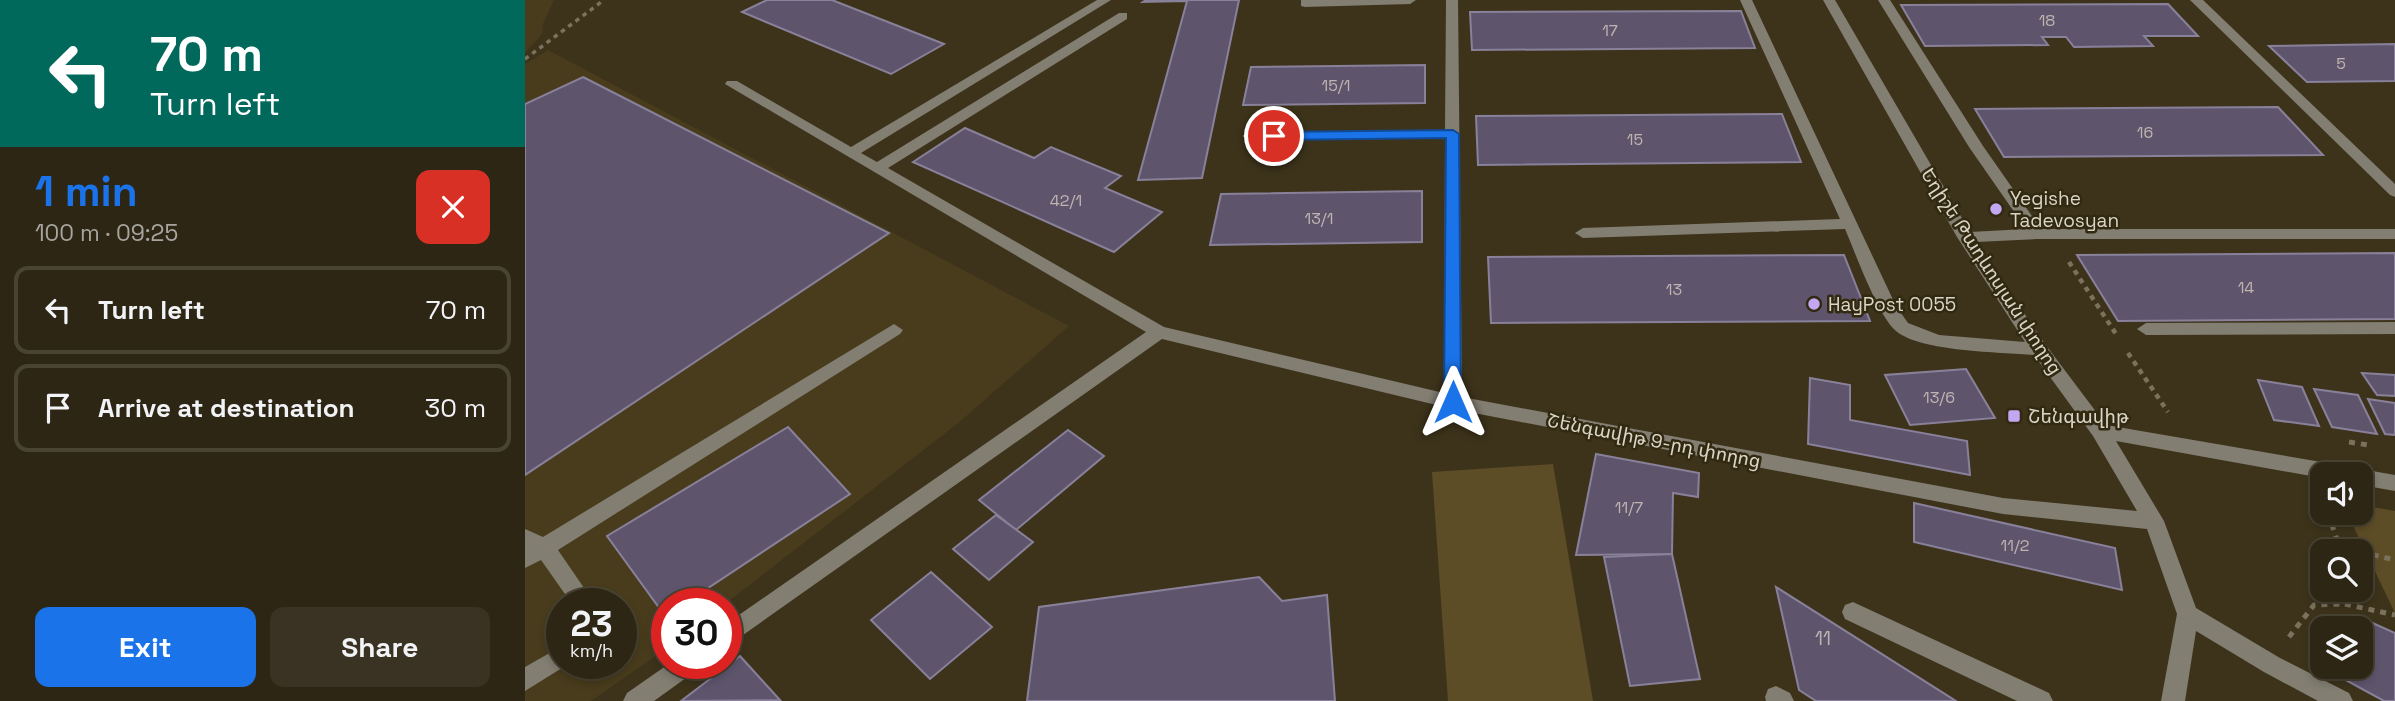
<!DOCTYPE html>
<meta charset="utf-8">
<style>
:root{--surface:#2e2614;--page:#3a3222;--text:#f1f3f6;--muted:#a7a5a0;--line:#494334;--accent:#1a73e8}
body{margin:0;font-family:"Space Grotesk","Noto Sans Armenian",sans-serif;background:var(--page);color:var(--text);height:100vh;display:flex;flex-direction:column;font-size:26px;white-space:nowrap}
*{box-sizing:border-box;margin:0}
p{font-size:23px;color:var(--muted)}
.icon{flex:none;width:38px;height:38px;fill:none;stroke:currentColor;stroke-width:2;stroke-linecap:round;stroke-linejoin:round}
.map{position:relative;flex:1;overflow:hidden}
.side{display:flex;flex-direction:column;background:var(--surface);width:525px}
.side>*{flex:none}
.banner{background:#00695c;color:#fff;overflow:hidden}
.fabs{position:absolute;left:1785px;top:462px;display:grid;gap:14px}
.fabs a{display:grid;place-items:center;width:63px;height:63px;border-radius:14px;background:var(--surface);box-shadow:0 4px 10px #0003,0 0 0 2px var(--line);font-size:35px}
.speed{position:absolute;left:21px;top:588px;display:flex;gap:14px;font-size:35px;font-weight:700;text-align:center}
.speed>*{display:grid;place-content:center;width:91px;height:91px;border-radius:50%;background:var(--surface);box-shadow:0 4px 10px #0003,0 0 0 2px var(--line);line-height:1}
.speed small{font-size:18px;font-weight:400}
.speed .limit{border:10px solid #d22;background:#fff;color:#111}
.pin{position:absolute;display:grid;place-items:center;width:60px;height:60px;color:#fff;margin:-30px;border:4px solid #fff;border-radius:50%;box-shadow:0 2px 7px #0007}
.me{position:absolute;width:77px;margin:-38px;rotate:0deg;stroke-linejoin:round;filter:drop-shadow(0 0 5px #0008)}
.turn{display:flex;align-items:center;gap:24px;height:147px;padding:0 35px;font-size:32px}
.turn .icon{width:91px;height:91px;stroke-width:2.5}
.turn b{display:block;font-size:49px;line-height:60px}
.round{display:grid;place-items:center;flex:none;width:74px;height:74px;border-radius:14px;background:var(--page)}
.headline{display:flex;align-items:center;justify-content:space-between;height:119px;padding:0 35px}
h1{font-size:42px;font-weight:600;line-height:52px;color:var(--accent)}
.cta{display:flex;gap:14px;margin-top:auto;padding:14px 35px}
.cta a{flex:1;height:80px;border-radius:14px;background:var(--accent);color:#fff;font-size:28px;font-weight:600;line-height:80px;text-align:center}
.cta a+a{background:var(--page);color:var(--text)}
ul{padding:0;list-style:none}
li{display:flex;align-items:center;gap:21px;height:88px;margin:0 14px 10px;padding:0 21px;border:4px solid var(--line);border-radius:14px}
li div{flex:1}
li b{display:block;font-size:26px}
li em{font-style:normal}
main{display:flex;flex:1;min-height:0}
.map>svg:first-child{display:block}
</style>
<main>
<section class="side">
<div class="banner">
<div class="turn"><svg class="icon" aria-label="left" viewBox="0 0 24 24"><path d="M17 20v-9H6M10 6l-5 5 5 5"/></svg><div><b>70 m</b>Turn left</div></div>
</div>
<div class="headline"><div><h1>1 min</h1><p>100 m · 09:25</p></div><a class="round" style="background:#d93025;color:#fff"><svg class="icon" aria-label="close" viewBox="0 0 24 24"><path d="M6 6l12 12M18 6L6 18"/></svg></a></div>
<ul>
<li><svg class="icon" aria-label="left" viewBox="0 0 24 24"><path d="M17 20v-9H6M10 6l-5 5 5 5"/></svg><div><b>Turn left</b></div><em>70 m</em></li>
<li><svg class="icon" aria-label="arrive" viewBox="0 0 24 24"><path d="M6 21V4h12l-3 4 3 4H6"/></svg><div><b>Arrive at destination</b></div><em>30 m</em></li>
</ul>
<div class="cta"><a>Exit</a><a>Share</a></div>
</section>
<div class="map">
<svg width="1870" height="701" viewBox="0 0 1870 701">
<rect width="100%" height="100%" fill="#3d331b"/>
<g fill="#483c1c" fill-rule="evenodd">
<path d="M0 0H29L18 24 17 34 0 53Z"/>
<path d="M23 50 544 326 432 424 200 604H142V648L66 701H0V64ZM37 604H96V663H37Z"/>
</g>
<g fill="#5d4d27">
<path d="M1028 464 1068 701H923L907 472Z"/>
<path d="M1836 505 1870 511V613L1822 513H1836Z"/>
</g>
<g fill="#5e556d" stroke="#89809a" stroke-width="2" fill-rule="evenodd">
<path d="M242 0H307L419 44 366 74 217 12Z"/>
<path d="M621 0H714L677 178 613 180 662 1 618 2Z"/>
<path d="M1643 4 1673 36H1619L1628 46 1549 47 1541 37H1517L1523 45 1400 46 1376 5Z"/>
<path d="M1216 11 1230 48 947 50 945 12Z"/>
<path d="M1870 44V81L1782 82 1744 46Z"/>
<path d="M900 65V103L718 105 726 67Z"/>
<path d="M58 77 364 233 0 475V104Z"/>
<path d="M1753 107 1798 155 1479 157 1450 109Z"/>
<path d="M1257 114 1276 162 953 165 951 116Z"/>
<path d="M440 128 509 158 526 147 596 176 580 188 637 212 589 252 388 162Z"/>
<path d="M897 191V242L685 245 696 194Z"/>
<path d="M1870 253V319L1593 321 1552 255Z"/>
<path d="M1319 255 1345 321 966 323 963 257Z"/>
<path d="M1441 369 1470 418 1385 425 1360 375Z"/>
<path d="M1837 373 1870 375V396L1852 395Z"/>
<path d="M1285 378 1325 385V420L1442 441 1445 475 1283 444Z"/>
<path d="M1733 380 1777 387 1794 426 1749 420Z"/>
<path d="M1789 389 1833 395 1852 434 1807 427Z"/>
<path d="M1843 399 1870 403V435L1860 434Z"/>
<path d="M263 427 325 494 159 604H142L140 616 82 536Z"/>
<path d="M543 430 579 456 491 530 454 500Z"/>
<path d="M1071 454 1174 473 1173 497 1148 493 1147 554 1051 555Z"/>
<path d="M1389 503 1590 548 1597 590 1389 542Z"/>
<path d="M471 515 508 542 464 580 428 549Z"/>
<path d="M1147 554 1175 679 1105 686 1079 557Z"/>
<path d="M406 572 467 627 405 679 346 620Z"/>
<path d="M734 577 757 601 802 595 810 701H502L514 607Z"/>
<path d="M1251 587 1431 701H1291L1274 690Z"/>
<path d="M1832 616 1870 633V701H1859L1784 660 1794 626 1809 617ZM1797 628H1836V667H1797Z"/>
<path d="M215 656 255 700 156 701Z"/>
</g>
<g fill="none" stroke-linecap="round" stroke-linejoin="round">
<path stroke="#7b725e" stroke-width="3.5" stroke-dasharray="4.5 4.5" stroke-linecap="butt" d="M0 59 79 0"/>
<g stroke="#7b725e" stroke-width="4.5" stroke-dasharray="5 5" stroke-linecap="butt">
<path d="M1544 262 1591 334"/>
<path d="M1603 353 1643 412"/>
</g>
<g stroke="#7b725e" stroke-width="5" stroke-dasharray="6 6" stroke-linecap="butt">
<path d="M1824 442 1843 445"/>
<path d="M1803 513 1814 546"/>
<path d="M1814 551V546L1831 551"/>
<path d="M1836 552 1870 560"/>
<path d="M1820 604 1870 615"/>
<path d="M1764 637 1789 605 1820 604 1819 590"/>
</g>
<g fill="#837e72" fill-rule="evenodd">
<path d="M572 0H586L336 153 352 162 594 13H602V19L363 168 639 327 919 393 920 138 724 140 717 136 724 132 920 130 921 0H933L937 397 1478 498 1612 511 1568 436 1509 355C1476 352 1396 352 1371 331 1353 316 1330 252 1320 229L1058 238 1050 233 1058 228 1315 219 1215 0H1227L1371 306 1383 323 1414 335 1500 342 1432 237 1298 0H1310L1445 232 1501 229 1444 147 1353 0H1365L1458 146 1516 229H1870V239H1512L1451 242 1520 344 1581 425 1820 466 1829 472 1836 469 1870 475V491L1836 485V474H1797V478L1591 441 1639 521 1671 608 1755 658 1824 693 1828 701H1793L1739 672 1671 631 1660 701H1636L1652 614 1622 529 1478 514 928 409 637 339 201 647V624L621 332 200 84 202 81H212L326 147Z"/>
<path d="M776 0H891L885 4 780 7 776 6Z"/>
<path d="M1665 0H1678L1870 184V197L1865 195Z"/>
<path d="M1870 322V334L1621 335 1612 329 1621 323Z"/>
<path d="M369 324 378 330 375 334 33 550 70 604H47L16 560 0 568V529L18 537Z"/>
<path d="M1328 602 1524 693 1528 701H1492L1320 619 1317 612 1320 605Z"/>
<path d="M37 646V663H45L0 691V667Z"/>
<path d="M145 663H175L172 670 129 701H98L102 693Z"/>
<path d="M1251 686 1265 693 1269 701H1241L1240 697 1243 689Z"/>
</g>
</g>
<path fill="#1a73e8" stroke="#114b97" stroke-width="2" d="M928 130 934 134 936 402 928 409 919 402 921 138 749 140 743 136 749 132Z"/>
<g fill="#c4a7f1" stroke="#322911" stroke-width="2.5">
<circle cx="1471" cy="209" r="7"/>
<circle cx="1289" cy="304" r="7"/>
<rect x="1482" y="409" width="14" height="14" rx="3.5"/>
</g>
<g text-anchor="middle" stroke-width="5" stroke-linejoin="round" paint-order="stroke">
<g font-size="16" fill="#bcb5b0">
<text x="1522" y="26">18</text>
<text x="1085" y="36">17</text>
<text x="1816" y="69">5</text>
<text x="811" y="91">15/1</text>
<text x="1620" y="138">16</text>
<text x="1110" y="145">15</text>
<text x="541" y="206">42/1</text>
<text x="794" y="224">13/1</text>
<text x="1721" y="293">14</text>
<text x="1149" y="295">13</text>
<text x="1414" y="403">13/6</text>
<text x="1104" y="513">11/7</text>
<text x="1490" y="551">11/2</text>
</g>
<g font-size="19" fill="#dbd5c7" stroke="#322911" text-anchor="start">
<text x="1485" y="205">Yegishe<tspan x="1485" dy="22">Tadevosyan</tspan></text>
<text x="1303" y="311">HayPost 0055</text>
<text x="1503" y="423">Շենգավիթ</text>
</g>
<g font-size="19" fill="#dbd5c7" stroke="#322911">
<text transform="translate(1467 271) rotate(57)" y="7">Եղիշե Թադևոսյան փողոց</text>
<text transform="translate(1129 440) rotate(11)" y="7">Շենգավիթ 9-րդ փողոց</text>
</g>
<g font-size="19" fill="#bcb5b0">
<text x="1298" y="645">11</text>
</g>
</g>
</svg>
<div class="fabs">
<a><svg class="icon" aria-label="sound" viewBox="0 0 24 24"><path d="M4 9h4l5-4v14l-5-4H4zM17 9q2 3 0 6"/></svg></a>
<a><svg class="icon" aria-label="search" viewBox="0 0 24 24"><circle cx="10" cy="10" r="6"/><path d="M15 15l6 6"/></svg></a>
<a><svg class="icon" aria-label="layers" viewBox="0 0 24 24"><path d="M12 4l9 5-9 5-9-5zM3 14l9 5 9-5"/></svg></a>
</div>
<div class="speed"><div>23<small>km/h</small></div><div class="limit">30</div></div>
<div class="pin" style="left:749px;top:136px;background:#d93025"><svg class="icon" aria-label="arrive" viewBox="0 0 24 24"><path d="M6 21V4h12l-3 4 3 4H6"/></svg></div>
<svg class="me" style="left:928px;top:402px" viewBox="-20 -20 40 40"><path d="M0-17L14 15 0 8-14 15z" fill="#1a73e8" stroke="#fff" stroke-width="4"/></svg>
</div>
</main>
